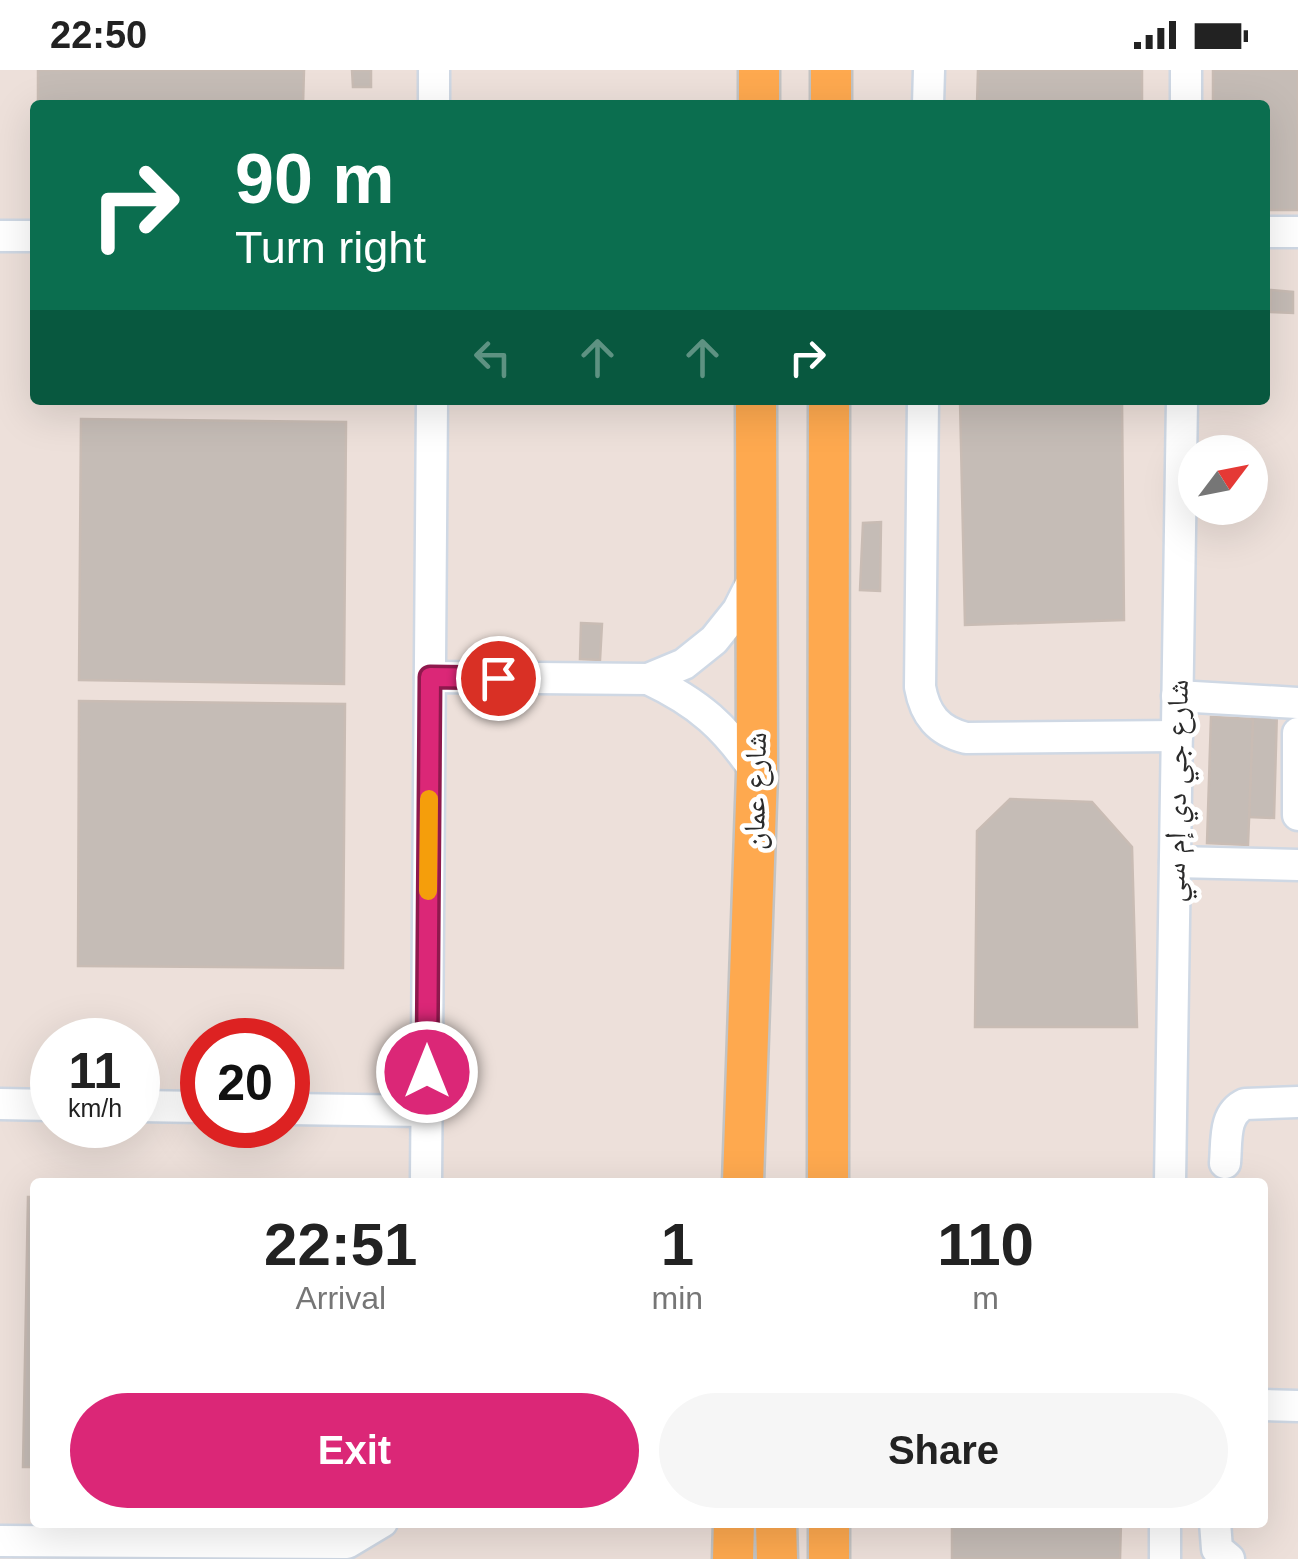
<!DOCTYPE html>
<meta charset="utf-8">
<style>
:root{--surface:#fff;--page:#f6f6f6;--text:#222;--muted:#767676;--accent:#db2777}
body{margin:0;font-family:Helvetica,"Noto Naskh Arabic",sans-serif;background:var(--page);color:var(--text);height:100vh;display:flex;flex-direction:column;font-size:38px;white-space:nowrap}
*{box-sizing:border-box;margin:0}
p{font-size:32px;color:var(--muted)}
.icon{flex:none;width:55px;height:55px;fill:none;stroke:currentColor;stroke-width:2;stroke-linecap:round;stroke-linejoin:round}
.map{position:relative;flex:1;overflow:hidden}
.side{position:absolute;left:30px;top:1108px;width:1238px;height:350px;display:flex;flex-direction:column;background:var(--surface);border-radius:10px;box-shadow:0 10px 40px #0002}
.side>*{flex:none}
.guide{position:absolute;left:30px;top:30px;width:1240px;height:305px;border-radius:10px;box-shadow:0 10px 40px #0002;background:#0b6e4f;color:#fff;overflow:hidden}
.needle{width:65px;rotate:58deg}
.buttons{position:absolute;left:1178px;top:365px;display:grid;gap:20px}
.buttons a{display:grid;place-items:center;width:90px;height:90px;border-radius:50%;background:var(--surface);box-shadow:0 10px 40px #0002;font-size:50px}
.speed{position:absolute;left:30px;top:948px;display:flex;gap:20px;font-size:50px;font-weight:700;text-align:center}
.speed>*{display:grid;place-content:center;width:130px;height:130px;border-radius:50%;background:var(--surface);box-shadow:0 10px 40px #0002;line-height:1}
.speed small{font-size:25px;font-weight:400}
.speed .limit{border:15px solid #d22;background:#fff;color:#111}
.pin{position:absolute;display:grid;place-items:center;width:85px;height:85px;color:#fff;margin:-42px;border:5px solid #fff;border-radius:50%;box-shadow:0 2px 10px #0007}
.me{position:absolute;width:110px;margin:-55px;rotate:0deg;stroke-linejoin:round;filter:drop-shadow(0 0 8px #0008)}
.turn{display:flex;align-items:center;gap:35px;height:210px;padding:0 40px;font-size:45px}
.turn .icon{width:130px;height:130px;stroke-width:2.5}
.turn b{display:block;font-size:70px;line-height:85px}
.lanes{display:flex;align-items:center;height:95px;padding:0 40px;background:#0003;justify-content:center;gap:50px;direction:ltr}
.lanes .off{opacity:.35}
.eta{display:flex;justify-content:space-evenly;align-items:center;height:170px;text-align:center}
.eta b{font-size:60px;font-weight:600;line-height:70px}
.button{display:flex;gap:20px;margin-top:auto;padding:20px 40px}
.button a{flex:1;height:115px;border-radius:60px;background:var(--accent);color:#fff;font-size:40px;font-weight:600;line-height:115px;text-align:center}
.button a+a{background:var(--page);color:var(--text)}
.status{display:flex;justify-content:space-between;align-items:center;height:70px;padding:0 50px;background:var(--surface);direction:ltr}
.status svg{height:28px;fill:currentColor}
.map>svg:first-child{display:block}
</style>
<div class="status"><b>22:50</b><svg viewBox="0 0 49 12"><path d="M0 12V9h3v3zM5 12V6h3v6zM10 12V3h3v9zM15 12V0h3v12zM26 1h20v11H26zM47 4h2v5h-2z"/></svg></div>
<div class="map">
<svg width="1298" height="1489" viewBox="0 0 1298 1489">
<rect width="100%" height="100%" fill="#ede0da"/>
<g fill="#c5bcb6" stroke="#c9bcb4" stroke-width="2.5">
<path d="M38 0H304L303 35H38Z"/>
<path d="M352 0H371V17H353Z"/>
<path d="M978 0H1142V35H977Z"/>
<path d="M1213 0H1298V140H1265V35H1213Z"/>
<path d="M1271 220 1293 222V243L1270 242Z"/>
<path d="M960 330H1122L1124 550 965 555Z"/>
<path d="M81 349 346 352 344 614 79 610Z"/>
<path d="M881 452 880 521 860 520 863 453Z"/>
<path d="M581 553 602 554 600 590 580 589Z"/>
<path d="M79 631 345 634 343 898 78 896Z"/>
<path d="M1253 639 1277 640 1274 748 1249 747Z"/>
<path d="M1211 647 1253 649 1248 775 1207 773Z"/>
<path d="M1010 729 1092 732 1132 777 1137 957H975L977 761Z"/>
<path d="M28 1127H35V1397H23Z"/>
<path d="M952 1452H1121L1120 1489H952Z"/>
</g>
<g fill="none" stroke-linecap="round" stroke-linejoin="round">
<g stroke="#cfd8e4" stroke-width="35">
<g id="minor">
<path d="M434 35V0"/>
<path d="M928 35 929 0"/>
<path d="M1186 35V0"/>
<path d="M1265 162H1298"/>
<path d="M0 166H35"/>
<path d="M923 330 920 617C925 645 938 661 966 668L1177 666"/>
<path d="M430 607 648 609 684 594 714 570 738 540 755 506"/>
<path d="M648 609C699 633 726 657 757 704"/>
<path d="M1177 626 1298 633"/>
<path d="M1298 663V745"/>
<path d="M1175 792 1298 795"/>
<path d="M0 1034 52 1035"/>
<path d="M138 1036 202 1037"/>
<path d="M288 1039 426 1041"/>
<path d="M1225 1093C1227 1071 1223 1044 1245 1034L1298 1032"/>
<path d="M426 1112 432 330"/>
<path d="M1170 1112 1182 330"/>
<path d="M1262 1335 1298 1336"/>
<path d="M1215 1452 1217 1479 1229 1489"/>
<path d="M0 1471 347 1473 382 1452"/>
<path d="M1165 1489V1452"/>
</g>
</g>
<g stroke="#c3c3c3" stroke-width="45">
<g id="major">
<path d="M759 35V0"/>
<path d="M831 35V0"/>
<path d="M743 1112 757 704 756 330"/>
<path d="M828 1112 829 330"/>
<path d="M776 1452 777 1489"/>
<path d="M829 1452V1489"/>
<path d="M733 1489 734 1452"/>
</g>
</g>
<use href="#minor" stroke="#fff" stroke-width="30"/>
<use href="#major" stroke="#fea94f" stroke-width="40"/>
</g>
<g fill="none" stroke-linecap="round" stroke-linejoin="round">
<g stroke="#8e194d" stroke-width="25">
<path id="route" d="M427 1002 430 607 498 608"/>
</g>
<use href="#route" stroke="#db2777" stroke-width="18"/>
<path stroke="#f59e0b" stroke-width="18" d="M428 821 429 729"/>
</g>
<g text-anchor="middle" stroke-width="9" stroke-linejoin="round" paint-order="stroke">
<g font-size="30" fill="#2a2a2a" stroke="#fff">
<text transform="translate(755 721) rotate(-89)" y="10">شارع عمان</text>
<text transform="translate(1176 721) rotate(-89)" y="10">شارع جي دي إم سي</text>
</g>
</g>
</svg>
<div class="buttons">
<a><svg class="needle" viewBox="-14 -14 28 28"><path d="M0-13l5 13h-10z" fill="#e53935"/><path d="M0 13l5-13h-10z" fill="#767676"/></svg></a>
</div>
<div class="speed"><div>11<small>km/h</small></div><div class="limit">20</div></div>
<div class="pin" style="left:498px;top:608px;background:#d93025"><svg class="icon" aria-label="arrive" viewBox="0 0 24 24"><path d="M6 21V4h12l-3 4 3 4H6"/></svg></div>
<svg class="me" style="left:427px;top:1002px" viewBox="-20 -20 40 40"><circle r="17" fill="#db2777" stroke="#fff" stroke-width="3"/><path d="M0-11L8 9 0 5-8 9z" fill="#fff"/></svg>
<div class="guide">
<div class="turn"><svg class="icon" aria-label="right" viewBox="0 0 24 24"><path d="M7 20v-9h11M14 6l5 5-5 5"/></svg><div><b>90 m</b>Turn right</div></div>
<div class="lanes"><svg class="icon off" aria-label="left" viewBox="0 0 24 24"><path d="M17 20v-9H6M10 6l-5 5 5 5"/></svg><svg class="icon off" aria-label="ahead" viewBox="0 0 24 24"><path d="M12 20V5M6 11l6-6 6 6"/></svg><svg class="icon off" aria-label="ahead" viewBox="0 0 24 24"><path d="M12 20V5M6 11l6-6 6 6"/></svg><svg class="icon" aria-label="right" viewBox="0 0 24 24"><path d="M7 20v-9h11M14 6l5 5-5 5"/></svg></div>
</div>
<section class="side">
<div class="eta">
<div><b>22:51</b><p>Arrival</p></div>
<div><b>1</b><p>min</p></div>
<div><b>110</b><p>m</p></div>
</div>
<div class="button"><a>Exit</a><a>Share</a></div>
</section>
</div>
